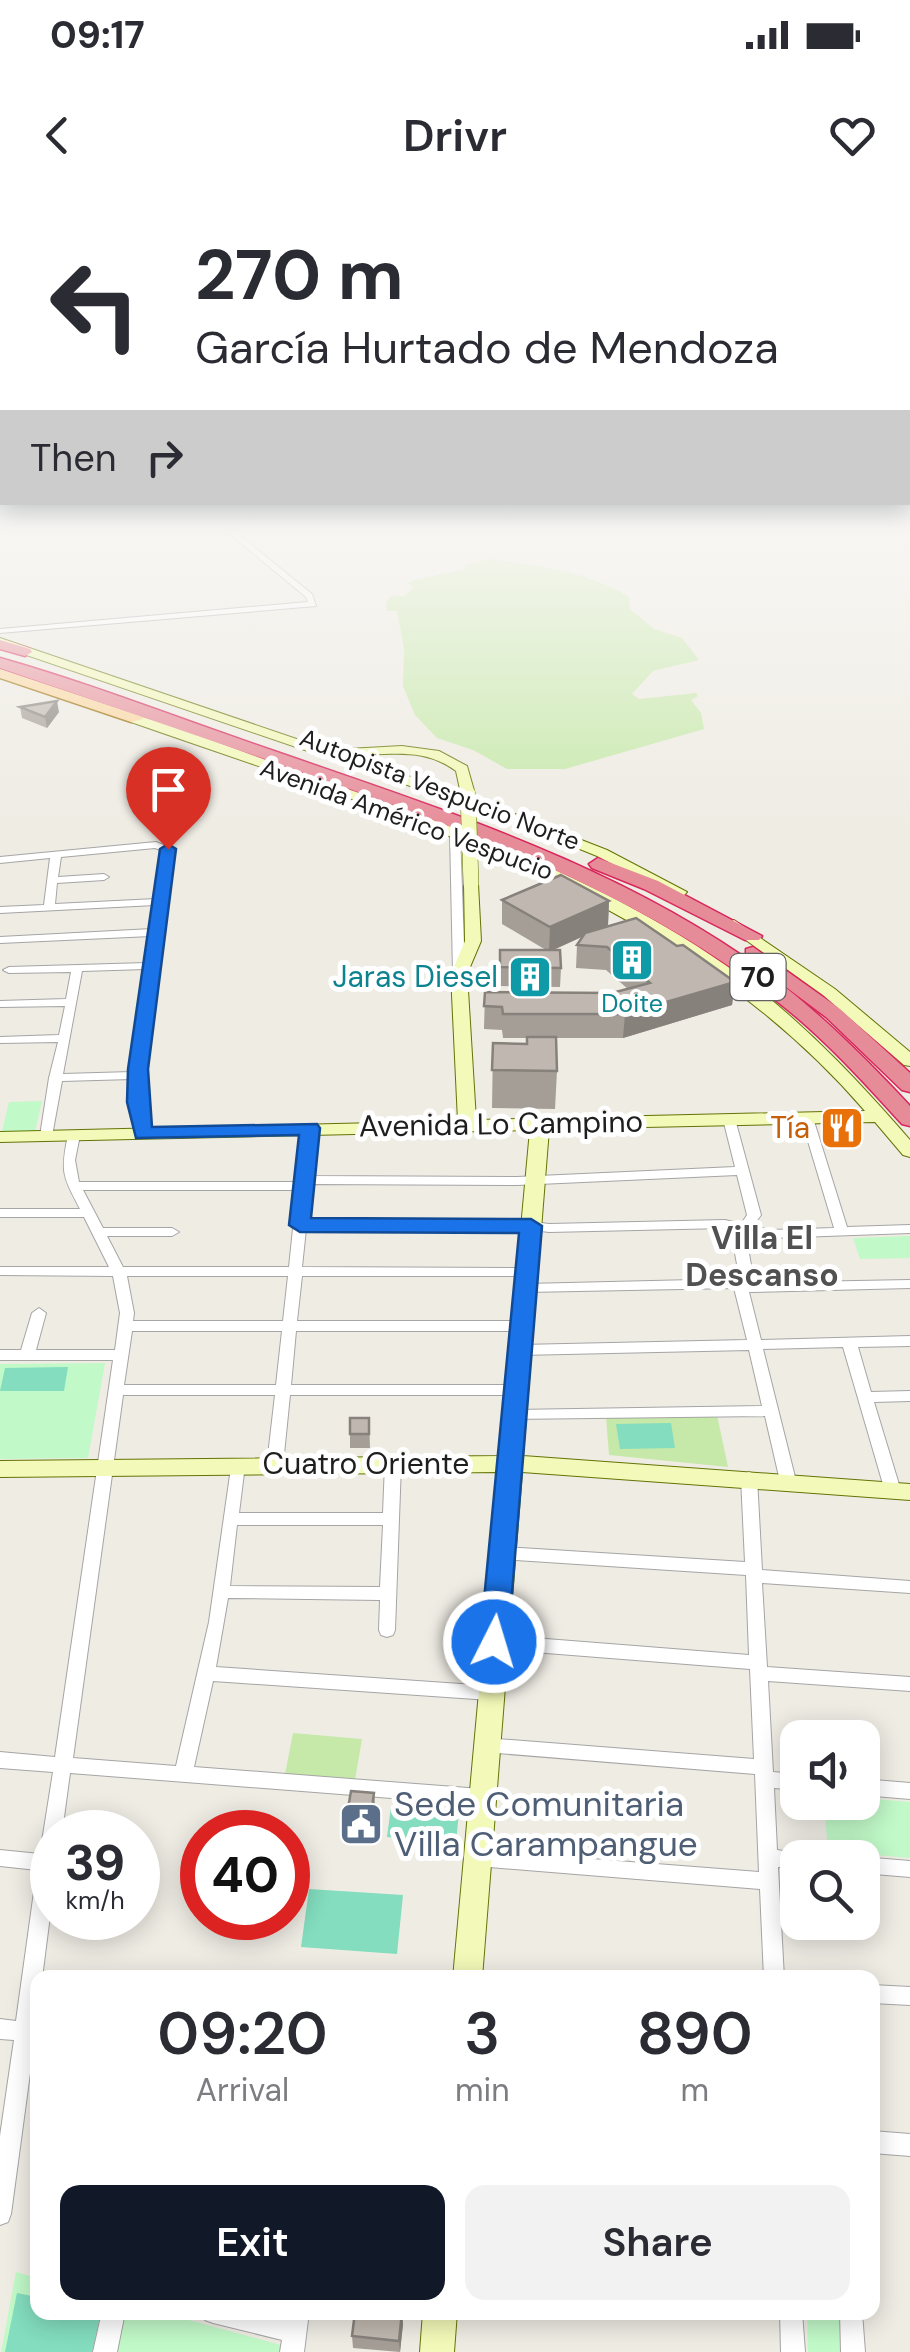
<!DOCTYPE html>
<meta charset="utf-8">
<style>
:root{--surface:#fff;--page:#f2f2f3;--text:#2b2b33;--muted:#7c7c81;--accent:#111827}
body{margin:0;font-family:"DM Sans",sans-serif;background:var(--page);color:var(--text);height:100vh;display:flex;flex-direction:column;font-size:38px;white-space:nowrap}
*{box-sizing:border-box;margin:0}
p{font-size:32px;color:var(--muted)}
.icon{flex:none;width:55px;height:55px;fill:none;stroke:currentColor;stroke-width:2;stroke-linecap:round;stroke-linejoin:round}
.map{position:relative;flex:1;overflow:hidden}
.sheet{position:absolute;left:30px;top:1770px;width:850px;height:350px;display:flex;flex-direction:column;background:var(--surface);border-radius:20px;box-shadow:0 5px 25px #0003}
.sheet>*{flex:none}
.guide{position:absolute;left:0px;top:0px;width:910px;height:305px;box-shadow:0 5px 25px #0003;background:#fff;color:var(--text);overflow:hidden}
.fabs{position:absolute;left:780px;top:1520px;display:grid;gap:20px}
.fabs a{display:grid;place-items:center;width:100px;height:100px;border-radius:20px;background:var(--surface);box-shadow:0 5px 25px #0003;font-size:50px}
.speed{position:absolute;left:30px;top:1610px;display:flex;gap:20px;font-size:50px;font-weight:700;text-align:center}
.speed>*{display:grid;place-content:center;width:130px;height:130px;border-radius:50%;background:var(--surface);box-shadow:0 5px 25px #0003;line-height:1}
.speed small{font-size:25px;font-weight:400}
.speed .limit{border:15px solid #d22;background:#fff;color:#111}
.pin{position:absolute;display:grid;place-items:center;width:85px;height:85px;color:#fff;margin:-102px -42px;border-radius:50% 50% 50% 0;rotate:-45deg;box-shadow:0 0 10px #0007}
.pin .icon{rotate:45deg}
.me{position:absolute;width:110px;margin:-55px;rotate:5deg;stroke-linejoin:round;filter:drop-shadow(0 0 8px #0008)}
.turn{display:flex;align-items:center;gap:35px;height:210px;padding:0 30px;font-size:45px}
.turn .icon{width:130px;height:130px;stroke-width:2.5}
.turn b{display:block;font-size:70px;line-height:85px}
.then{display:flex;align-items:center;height:95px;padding:0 30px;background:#0003;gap:20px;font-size:38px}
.eta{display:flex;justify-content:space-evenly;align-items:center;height:170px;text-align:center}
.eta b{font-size:60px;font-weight:600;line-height:70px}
.cta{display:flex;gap:20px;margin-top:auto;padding:20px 30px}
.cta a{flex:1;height:115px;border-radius:20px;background:var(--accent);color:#fff;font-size:40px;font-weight:600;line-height:115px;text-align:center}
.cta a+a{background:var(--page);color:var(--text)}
.status{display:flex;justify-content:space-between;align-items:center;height:70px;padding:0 50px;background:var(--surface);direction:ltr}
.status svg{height:28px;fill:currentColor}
header{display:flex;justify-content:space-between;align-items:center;height:130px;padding:0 30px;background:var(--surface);font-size:45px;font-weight:600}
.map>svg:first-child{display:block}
</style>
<div class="status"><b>09:17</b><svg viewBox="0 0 49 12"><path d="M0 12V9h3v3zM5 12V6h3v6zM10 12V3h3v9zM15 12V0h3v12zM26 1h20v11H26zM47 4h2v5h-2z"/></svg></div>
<header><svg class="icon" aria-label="back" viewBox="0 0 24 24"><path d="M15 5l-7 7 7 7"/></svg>Drivr<svg class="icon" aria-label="heart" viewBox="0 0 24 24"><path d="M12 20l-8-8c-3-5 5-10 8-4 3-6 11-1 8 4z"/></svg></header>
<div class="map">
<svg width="910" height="2152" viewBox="0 0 910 2152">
<rect width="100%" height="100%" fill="#efece4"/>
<g fill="#c6e9aa">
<path d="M488 359C531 363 593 373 629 397L630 409 654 429 682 438 699 460 653 471 632 494 639 499 696 493 698 496 691 500 701 513 704 529 565 569H507L473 550 437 538 415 515 403 486 404 449 397 411H387L386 402 391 396H405L413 387 408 383 414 380 466 369 465 365Z"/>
<path d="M717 1215 728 1267 609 1255 606 1217Z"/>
<path d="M293 1533 362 1539 355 1580 285 1574Z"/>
</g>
<g fill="#c1f9c8">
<path d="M42 901 35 931H2L9 902Z"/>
<path d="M910 1036V1058L860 1059 853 1038Z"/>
<path d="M105 1163 88 1258 0 1259V1164Z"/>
<path d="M863 1598 910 1602V1658L828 1651 824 1603 862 1602Z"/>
<path d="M16 2072 37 2078 38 2112 163 2113 307 2152H1Z"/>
<path d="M807 2113H844L847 2152H808Z"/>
</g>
<g fill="#83ddbe">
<path d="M68 1167 64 1191H0L5 1168Z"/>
<path d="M671 1223 675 1248 620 1249 616 1224Z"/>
<path d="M391 1607 459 1612 456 1643 387 1637Z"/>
<path d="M309 1689 403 1695 397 1754 301 1747Z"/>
<path d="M17 2093 37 2097 38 2112 101 2113 92 2152H5Z"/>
</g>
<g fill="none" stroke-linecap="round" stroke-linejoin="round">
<g stroke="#a5a5a5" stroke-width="2">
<g id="street">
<path d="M224 329H232L312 394 316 406 0 433V429L308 402 306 397Z"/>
<path d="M455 630 460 633 465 773 459 776 453 773 450 633Z"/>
<path d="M156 642 173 649 144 869V903L149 933 143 937 137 933 132 903V879L62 881 52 936 46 940 42 939 40 936 49 878 58 842 0 843V837L59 835 65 806 0 807V801L66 799 71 772 9 773 3 770 9 767 147 763 151 736 0 743V737L152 729 155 705 0 713V707L44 705 50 658 0 663V657ZM155 648 163 651 156 699 55 704 57 683 104 680 109 677 104 674 58 677 61 657ZM146 769 132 872 63 874 82 771Z"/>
<path d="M807 914 813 918 847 1027 910 1025V1033L770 1038 748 1033 746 1037 753 1076 747 1083 910 1080V1088L749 1092 761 1140 910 1136V1146L858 1147 871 1192 910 1191V1201L874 1202 901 1291 899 1295H887L885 1291 843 1147 763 1149 796 1281 794 1285H782L780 1281 765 1216 509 1219 507 1215 509 1211 514 1210 762 1206 749 1150 520 1155 513 1150 520 1145 747 1140 734 1088 526 1092 519 1088 526 1084 736 1079 739 1075 732 1037 737 1031 725 1028 549 1032 518 1028 306 1029 302 1067 527 1068 534 1072 527 1076H302L297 1121H522L529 1126 522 1131H296L291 1185H517L522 1186 524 1190 522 1194 517 1195H290L283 1264 280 1268H270L267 1264 275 1195H123L73 1558 176 1566 209 1422 232 1261H242L245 1265 239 1313H383L385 1264 388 1260H398L401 1264 395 1430 393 1435 387 1437 381 1435 379 1430 380 1400 228 1398 216 1467 490 1486 496 1488 499 1493 496 1498 490 1500 213 1481 194 1567 481 1589 487 1591 490 1597 487 1603 481 1605 70 1573 62 1632H52V1700L42 1778H38V1814L11 2014 8 2022 0 2025V1936L14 1840 0 1839V1819L16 1821 37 1670 0 1666V1650L40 1654 53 1572 0 1568V1552L55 1557 113 1160H0V1150H21L32 1113 39 1108 46 1113 36 1150H115L120 1113 113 1076 0 1075V1067H109L84 1017H0V1009H80C63 976 60 973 68 935L74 931 80 935 75 960 79 982H298L304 929 310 925 316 929 312 976 517 977 735 967 723 919 729 915 735 919 761 1015 753 1026 770 1030 834 1028 801 918ZM737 975 747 1015 741 1024 725 1020 549 1024 518 1020 307 1021 311 984 517 985ZM83 990H297L289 1067H123L107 1036H172L179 1032 172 1028H103ZM127 1076H288L283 1121H133L134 1113ZM132 1131H282L276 1185H124ZM237 1325H383L380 1387 230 1386Z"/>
<path d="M749 1272 754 1274 757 1278 762 1370 910 1381V1393L762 1383 767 1467 910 1477V1491L768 1481 773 1572 798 1574V1590L774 1588 777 1650 805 1654 806 1658H798V1668L778 1667 784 1778H764L760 1689 477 1666 470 1664 468 1658 470 1652 477 1650 759 1672 755 1574 485 1552 479 1550 476 1545 479 1540 485 1538 754 1559 750 1469 494 1449 488 1447 486 1442 488 1437 494 1435 749 1455 746 1375 502 1359 496 1357 494 1353 496 1349 502 1347 745 1362 741 1278 744 1274Z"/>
<path d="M862 1579 910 1583V1599L862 1595Z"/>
<path d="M862 1657 910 1661V1677L862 1673V1658H860Z"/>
<path d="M872 1785 910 1787V1805L872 1803Z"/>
<path d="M872 1931 910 1934V1956L872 1953Z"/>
<path d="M102 2112H125L117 2152H93Z"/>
<path d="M202 2112H265L286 2117V2112H309L304 2152H280L282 2140 213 2123 205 2120Z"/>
<path d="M780 2112H802L805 2152H781Z"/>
<path d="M840 2112H862L865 2152H841Z"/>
</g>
</g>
<g stroke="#637406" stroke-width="2">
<g id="secondary">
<path d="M0 438 329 550 402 546 439 551 467 566 475 594 471 597 607 650 687 692 684 695H674L597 656 498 616 0 446ZM384 554C411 553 433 554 456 571L461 594 346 555Z"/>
<path d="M136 515C192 531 247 554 301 573 458 627 622 685 754 786 813 832 863 886 910 940V957L903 955 875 922 549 929 523 1256 910 1284V1300L522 1272 482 1778H453L499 1272 0 1277V1261L500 1256 530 930 0 942V932L458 921 451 774 465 741 464 684 471 680 478 684 481 741 467 774 476 920 865 911C676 692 395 615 131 522L130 519Z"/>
<path d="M734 720 835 789 910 852V866L904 865 823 795 729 728V722Z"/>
<path d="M423 2112H457L454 2152H420Z"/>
</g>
</g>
<g stroke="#976c01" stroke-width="3">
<path id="primary" d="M0 469 141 516 143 519 131 522 0 478Z"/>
</g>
<g stroke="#d8265b" stroke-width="3">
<g id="highway">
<path d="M0 440 30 449 32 452 25 456 0 449Z"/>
<path d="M0 458C92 484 183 520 274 551 453 613 646 674 795 795 836 829 873 866 910 906V926L902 924C863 881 824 838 778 802 646 698 486 638 330 582 220 543 110 506 0 468Z"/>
<path d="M598 658 658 681 762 736 759 740H745L644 689 592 668 589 664Z"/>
<path d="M753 747 840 809 910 873V892L902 890 826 817 746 757V749Z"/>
</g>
</g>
<use href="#street" fill="#fff" fill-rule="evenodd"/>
<use href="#secondary" fill="#f3f9b8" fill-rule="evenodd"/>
<use href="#primary" fill="#fbd69d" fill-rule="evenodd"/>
<use href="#highway" fill="#e68c99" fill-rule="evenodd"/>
<g stroke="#637406" stroke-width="16" stroke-linecap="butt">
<path id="secondary-bridge" d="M468 594 471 684"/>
</g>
<use href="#secondary-bridge" stroke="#f3f9b8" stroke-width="15"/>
</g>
<g fill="#a59e97">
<path d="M20 507 59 512 47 528 22 518Z"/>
<path d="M502 700 609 701 608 725 599 729 677 746 735 782 732 805 623 838H556L557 871 555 909 492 908 493 843 527 844V838H503L502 830 484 829 485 792 612 793 628 789 606 770 576 768 577 745 583 736 552 750 561 768 560 787 500 786V750H546L502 724Z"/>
<path d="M369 1218 370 1248H350V1234Z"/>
<path d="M375 1607 370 1642 346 1640 345 1626Z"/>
<path d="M403 2124 400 2152 353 2148 352 2136Z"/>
</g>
<g fill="#86817b">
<path d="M57 501 59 512 47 528 45 517Z"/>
<path d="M609 701 608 725 549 752 550 727Z"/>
<path d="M735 782 732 805 623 838 625 814Z"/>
<path d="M374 1593 375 1607 370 1642 369 1628Z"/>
<path d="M402 2112 403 2124 400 2152 399 2141Z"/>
</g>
<g fill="#c0b8b0" stroke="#86817b" stroke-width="2.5">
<path d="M57 501 45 517 20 507Z"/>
<path d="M561 675 609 701 550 727 502 700Z"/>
<path d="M636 718 677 746 683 745 735 782 625 814H503L502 807 484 806 485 792 612 793 650 783 607 747 577 745 585 733Z"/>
<path d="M500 750H560L561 768 500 767Z"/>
<path d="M527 837H556L557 871 492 870 493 843 527 844Z"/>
<rect x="350" y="1218" width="19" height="16"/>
<path d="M351 1591 374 1593 369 1628 345 1626Z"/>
<path d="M355 2112H402L399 2141 352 2136Z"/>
</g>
<linearGradient id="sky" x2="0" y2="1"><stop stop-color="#8dbee3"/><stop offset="0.52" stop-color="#f8f6f3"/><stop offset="1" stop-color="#f8f6f3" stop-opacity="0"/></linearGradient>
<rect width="910" height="631" fill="url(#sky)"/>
<path fill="#1a73e8" stroke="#114b97" stroke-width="2.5" d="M168 644 176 649 148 869 152 927 317 924 320 928 311 1018 531 1019 542 1026 508 1442 504 1450 494 1453 484 1450 480 1442 519 1033 300 1032 289 1025 299 935 136 938 127 902 128 869 160 649Z"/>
<defs>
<g id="building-square" transform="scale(2.25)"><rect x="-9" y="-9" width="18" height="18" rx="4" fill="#0f9aa8" stroke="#fff"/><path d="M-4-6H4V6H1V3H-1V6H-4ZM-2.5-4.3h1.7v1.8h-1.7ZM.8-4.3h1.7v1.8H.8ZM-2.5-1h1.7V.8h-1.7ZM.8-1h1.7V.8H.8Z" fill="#fff"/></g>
<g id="restaurant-square" transform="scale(2.25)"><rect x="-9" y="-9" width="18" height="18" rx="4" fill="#e8710a" stroke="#fff"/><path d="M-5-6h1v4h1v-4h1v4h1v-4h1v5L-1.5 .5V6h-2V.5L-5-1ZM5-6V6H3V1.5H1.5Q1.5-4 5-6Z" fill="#fff"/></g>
<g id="civic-square" transform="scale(2.25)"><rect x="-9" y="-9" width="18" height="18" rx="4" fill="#5c6f8a" stroke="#fff"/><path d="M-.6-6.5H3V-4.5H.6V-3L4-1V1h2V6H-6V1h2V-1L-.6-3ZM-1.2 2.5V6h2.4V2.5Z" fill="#fff"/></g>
</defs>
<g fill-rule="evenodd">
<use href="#building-square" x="632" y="760"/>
<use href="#building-square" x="530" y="777"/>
<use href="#restaurant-square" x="842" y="928"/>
<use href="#civic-square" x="361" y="1624"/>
</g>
<g text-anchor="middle" stroke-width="10" stroke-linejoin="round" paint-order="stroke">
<g font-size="25" fill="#1e1e1e" stroke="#fff">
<text transform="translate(440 589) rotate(21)" y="9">Autopista Vespucio Norte</text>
<text transform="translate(407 619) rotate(20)" y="9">Avenida Américo Vespucio</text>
</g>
<g font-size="25" fill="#0d838f" stroke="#fff">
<text x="632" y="812">Doite</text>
</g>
<rect fill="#fff" stroke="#626262" stroke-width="2.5" x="730.5" y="754" width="55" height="46" rx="8"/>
<g font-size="28" font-weight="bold" fill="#1e1e1e">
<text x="758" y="787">70</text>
</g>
<g font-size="30" fill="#0d838f" stroke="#fff" text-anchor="end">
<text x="498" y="787">Jaras Diesel</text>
</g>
<g font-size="30" fill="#1e1e1e" stroke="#fff">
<text transform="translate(501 924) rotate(-1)" y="10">Avenida Lo Campino</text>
<text x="366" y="1274">Cuatro Oriente</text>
</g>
<g font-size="30" fill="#c56008" stroke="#fff" text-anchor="end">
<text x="810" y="938">Tía</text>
</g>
<g font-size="32" font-weight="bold" fill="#515151" stroke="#fff">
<text x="762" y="1049">Villa El<tspan x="762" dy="37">Descanso</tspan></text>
</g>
<g font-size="35" fill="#4e5e75" stroke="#fff" text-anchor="start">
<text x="394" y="1616">Sede Comunitaria<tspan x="394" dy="40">Villa Carampangue</tspan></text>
</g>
</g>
</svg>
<div class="fabs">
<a><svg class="icon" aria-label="sound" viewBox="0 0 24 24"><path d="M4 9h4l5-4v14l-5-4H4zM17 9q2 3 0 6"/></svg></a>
<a><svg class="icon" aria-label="search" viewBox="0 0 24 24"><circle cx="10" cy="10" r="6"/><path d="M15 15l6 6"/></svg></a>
</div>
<div class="speed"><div>39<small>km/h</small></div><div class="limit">40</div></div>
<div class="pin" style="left:168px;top:649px;background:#d93025"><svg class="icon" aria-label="arrive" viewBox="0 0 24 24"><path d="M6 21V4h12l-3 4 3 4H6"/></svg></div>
<svg class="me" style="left:494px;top:1442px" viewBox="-20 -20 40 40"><circle r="17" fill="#1a73e8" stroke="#fff" stroke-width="3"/><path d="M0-11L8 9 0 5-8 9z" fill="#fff"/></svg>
<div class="guide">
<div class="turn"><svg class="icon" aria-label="left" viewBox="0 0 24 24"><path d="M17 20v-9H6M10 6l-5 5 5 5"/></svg><div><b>270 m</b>García Hurtado de Mendoza</div></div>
<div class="then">Then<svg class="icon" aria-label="right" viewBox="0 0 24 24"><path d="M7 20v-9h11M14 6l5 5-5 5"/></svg></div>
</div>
<section class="sheet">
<div class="eta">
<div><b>09:20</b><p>Arrival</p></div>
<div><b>3</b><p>min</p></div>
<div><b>890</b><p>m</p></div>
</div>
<div class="cta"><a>Exit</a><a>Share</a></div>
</section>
</div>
